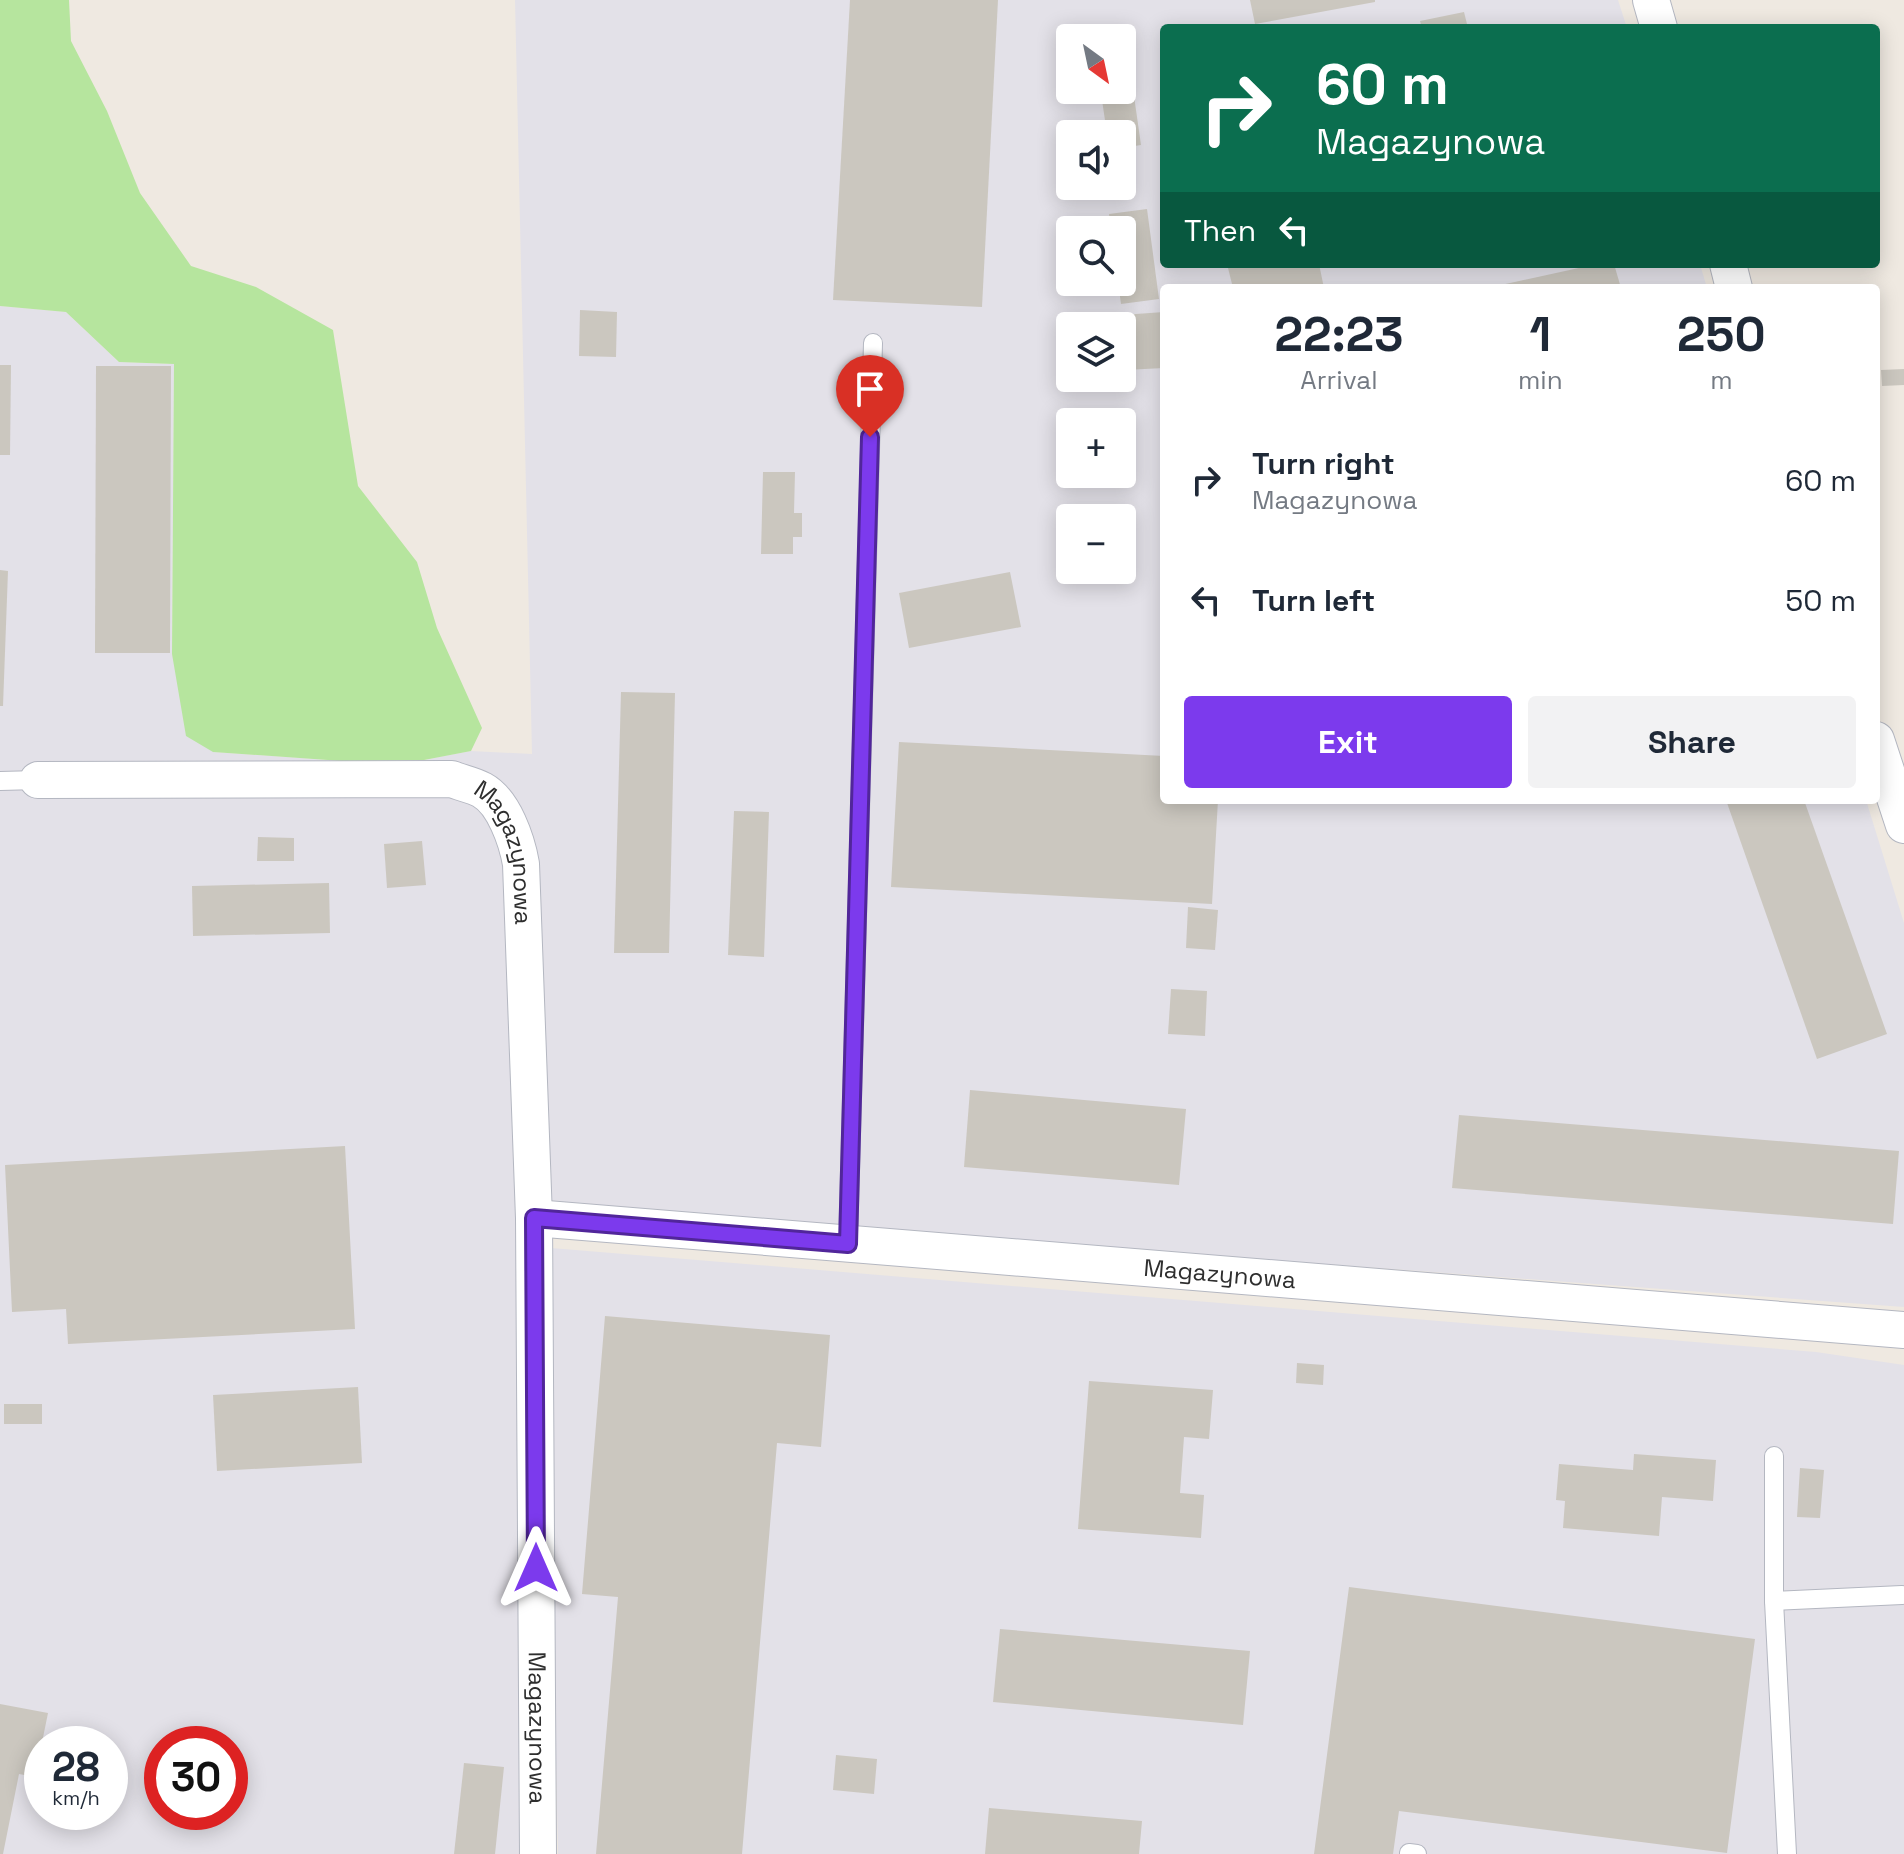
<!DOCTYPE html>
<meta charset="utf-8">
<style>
:root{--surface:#fff;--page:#f2f2f3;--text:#1f2937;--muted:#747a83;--accent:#7c3aed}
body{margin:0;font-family:"Space Grotesk",sans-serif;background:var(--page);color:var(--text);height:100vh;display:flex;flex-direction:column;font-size:30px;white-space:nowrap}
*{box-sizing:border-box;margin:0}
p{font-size:26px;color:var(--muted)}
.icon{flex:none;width:44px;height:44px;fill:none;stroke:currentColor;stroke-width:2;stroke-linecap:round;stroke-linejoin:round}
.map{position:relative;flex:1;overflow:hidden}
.details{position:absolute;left:1160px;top:284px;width:720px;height:520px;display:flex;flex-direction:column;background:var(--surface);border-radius:8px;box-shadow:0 4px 20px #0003}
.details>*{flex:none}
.top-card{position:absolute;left:1160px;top:24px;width:720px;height:244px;border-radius:8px;box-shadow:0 4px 20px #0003;background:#0b6e4f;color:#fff;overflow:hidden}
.needle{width:52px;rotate:147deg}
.tools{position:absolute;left:1056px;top:24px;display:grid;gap:16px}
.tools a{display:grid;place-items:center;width:80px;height:80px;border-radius:8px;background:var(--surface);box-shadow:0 4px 20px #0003;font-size:40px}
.speed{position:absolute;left:24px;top:1726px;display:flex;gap:16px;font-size:40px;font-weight:700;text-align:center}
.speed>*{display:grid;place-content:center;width:104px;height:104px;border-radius:50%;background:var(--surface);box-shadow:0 4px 20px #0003;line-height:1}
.speed small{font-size:20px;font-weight:400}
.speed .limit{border:12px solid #d22;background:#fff;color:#111}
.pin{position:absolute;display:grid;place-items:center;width:68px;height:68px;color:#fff;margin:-82px -34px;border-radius:50% 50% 50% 0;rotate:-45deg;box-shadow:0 0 8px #0007}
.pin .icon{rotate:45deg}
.me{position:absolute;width:88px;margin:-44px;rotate:0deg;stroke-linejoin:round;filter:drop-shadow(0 0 6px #0008)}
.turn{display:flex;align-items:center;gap:28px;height:168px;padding:0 24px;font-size:36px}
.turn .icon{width:104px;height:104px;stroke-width:2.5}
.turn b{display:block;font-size:56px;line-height:68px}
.then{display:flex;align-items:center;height:76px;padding:0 24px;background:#0003;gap:16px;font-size:30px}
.eta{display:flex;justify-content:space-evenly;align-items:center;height:136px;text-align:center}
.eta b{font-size:48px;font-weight:700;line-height:56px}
.cta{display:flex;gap:16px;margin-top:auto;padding:16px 24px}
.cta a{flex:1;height:92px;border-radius:8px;background:var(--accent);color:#fff;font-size:32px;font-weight:700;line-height:92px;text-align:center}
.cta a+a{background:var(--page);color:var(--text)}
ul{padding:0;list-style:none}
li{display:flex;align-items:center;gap:24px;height:120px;padding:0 24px}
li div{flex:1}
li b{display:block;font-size:30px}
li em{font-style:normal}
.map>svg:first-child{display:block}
</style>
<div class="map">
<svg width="1904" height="1854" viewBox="0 0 1904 1854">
<rect width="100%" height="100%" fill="#efe9e1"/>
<g fill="#e3e1e8" fill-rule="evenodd">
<path d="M515 0H1618L1627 28H1164V264H1700L1707 288H1164V800H1866L1904 923V1307L544 1206 528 1854H0V306L66 312 119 362 174 364 172 654 213 752 342 761 424 760 471 751 532 754ZM1070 38H1122V90H1070ZM1070 134H1122V186H1070ZM1070 230H1122V282H1070ZM1070 326H1122V378H1070ZM1070 422H1122V474H1070ZM1070 518H1122V570H1070ZM42 1744H110V1812H42ZM162 1744H230V1812H162Z"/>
<path d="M551 1248 1816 1352 1904 1365V1854H558L548 1371Z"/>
</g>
<path fill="#b6e59e" d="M0 0H69L71 41 107 111 140 193 191 266 256 287 333 330 358 486 417 562 437 628 482 728 471 751 424 760 342 761 213 752 186 736 172 654 174 364 119 362 66 312 0 306Z"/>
<g fill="#cbc7bf">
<path d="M850 0H998L982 307 833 300Z"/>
<path d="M1250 0H1375V2L1255 24Z"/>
<path d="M1464 12 1468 28H1422L1420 21Z"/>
<path d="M1134 96 1141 145 1122 148V134H1107L1102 100Z"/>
<path d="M1147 209 1159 299 1121 304 1118 282H1122V230H1111L1109 214Z"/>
<path d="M1227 264H1319L1324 288H1233Z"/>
<path d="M1597 264H1614L1621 288H1487Z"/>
<path d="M580 310 617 312 616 357 579 356Z"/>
<path d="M1164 312V368L1125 370 1122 315Z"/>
<path d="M0 365H11L10 455H0Z"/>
<path d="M96 366H171L170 653H95Z"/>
<path d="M1904 369V385L1882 386 1881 370Z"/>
<path d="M763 472H795L794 513H802V537H793V554H761Z"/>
<path d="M0 570 8 571 3 706H0Z"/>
<path d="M1010 572 1021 627 909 648 899 593Z"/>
<path d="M621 692 675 693 669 953H614Z"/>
<path d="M899 742 1164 756V800H1218L1212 904 891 887Z"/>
<path d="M1726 800H1804L1887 1034 1817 1059Z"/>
<path d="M734 811 769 812 764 957 728 955Z"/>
<path d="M258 837 294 838V861H257Z"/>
<path d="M422 841 426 885 387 888 384 844Z"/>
<path d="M329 883 330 933 193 936 192 886Z"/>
<path d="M1188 907 1218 910 1215 950 1186 948Z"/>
<path d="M1171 989 1207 991 1205 1036 1168 1034Z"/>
<path d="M970 1090 1186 1109 1179 1185 964 1167Z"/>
<path d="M1459 1115 1899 1151 1893 1224 1452 1188Z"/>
<path d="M345 1146 355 1329 68 1344 66 1309 12 1312 5 1165Z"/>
<path d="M605 1316 830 1335 821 1447 777 1443 742 1854H596L618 1597 582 1594Z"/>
<path d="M1297 1363 1324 1365 1323 1385 1296 1383Z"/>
<path d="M1089 1381 1213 1390 1209 1439 1184 1437 1180 1493 1204 1495 1201 1538 1078 1529Z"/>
<path d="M358 1387 362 1463 217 1471 213 1395Z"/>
<rect x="4" y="1404" width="38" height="20"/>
<path d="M1634 1454 1716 1460 1713 1501 1662 1497 1659 1536 1563 1528 1565 1501 1556 1500 1559 1464 1633 1470Z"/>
<path d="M1800 1468 1824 1470 1820 1518 1797 1517Z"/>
<path d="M1349 1587 1755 1639 1727 1853 1399 1811 1393 1854H1314Z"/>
<path d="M1000 1629 1250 1651 1243 1725 993 1702Z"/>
<path d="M0 1704 48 1713 35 1777 19 1774 3 1854H0Z"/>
<path d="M836 1755 877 1759 874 1794 833 1790Z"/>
<path d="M464 1763 504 1767 495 1854H454Z"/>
<path d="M989 1808 1142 1821 1139 1854H985Z"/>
</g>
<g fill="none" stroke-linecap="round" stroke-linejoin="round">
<g stroke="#b4b7c1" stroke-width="20">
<g id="lane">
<path d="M0 781 38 780"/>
<path d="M848 1244 873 343"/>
<path d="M1774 1456V1601L1902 1595"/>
<path d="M1774 1601 1787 1854"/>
<path d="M1409 1853 1417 1854"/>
</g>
</g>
<g stroke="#b4b7c1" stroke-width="38">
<g id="street">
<path d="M1651 0 1659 28"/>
<path d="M1728 264 1734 288"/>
<path d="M1876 740 1904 825"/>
<path id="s1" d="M38 780 452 779C461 783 473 785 482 790 504 802 517 841 521 864L534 1218 538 1854"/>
<path id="s2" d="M534 1218 1904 1330"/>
</g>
</g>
<use href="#lane" stroke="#fff" stroke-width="18"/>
<use href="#street" stroke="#fff" stroke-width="36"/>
</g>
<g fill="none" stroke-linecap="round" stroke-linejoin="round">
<g stroke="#51269a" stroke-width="20">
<path id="route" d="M536 1568 534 1218 848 1244 870 437"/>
</g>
<use href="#route" stroke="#7c3aed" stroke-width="14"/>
</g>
<g text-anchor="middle" stroke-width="7" stroke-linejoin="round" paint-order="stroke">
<g font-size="24" fill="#2e2e2e" stroke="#fff">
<text dy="8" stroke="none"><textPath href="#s1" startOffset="516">Magazynowa</textPath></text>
<text dy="8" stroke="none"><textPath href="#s2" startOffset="688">Magazynowa</textPath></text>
<text dy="8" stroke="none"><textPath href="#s1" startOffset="1396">Magazynowa</textPath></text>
</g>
</g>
</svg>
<div class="tools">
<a><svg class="needle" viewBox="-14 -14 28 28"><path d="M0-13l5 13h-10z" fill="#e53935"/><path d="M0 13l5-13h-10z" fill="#747a83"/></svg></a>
<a><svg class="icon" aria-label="sound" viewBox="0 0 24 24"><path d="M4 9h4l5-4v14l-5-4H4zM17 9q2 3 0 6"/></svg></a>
<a><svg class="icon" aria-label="search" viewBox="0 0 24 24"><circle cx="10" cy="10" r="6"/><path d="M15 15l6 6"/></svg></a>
<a><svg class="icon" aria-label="layers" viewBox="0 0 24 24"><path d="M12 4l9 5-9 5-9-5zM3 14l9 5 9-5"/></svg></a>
<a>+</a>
<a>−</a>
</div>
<div class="speed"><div>28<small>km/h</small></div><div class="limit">30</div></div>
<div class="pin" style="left:870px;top:437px;background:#d93025"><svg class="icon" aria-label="arrive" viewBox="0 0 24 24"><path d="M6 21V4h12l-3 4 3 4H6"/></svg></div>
<svg class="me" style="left:536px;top:1568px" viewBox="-20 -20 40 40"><path d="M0-17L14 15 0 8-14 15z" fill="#7c3aed" stroke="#fff" stroke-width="4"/></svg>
<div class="top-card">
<div class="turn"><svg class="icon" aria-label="right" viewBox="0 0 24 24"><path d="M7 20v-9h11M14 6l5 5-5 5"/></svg><div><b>60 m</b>Magazynowa</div></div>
<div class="then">Then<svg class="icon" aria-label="left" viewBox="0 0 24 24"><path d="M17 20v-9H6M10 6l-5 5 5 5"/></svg></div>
</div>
<section class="details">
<div class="eta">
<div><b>22:23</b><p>Arrival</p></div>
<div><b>1</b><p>min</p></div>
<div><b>250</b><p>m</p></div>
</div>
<ul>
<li><svg class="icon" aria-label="right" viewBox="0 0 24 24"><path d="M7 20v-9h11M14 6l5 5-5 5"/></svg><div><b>Turn right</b><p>Magazynowa</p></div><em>60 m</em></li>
<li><svg class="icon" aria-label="left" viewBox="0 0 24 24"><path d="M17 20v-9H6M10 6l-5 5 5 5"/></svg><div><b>Turn left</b></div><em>50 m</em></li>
</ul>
<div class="cta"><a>Exit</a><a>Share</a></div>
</section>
</div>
